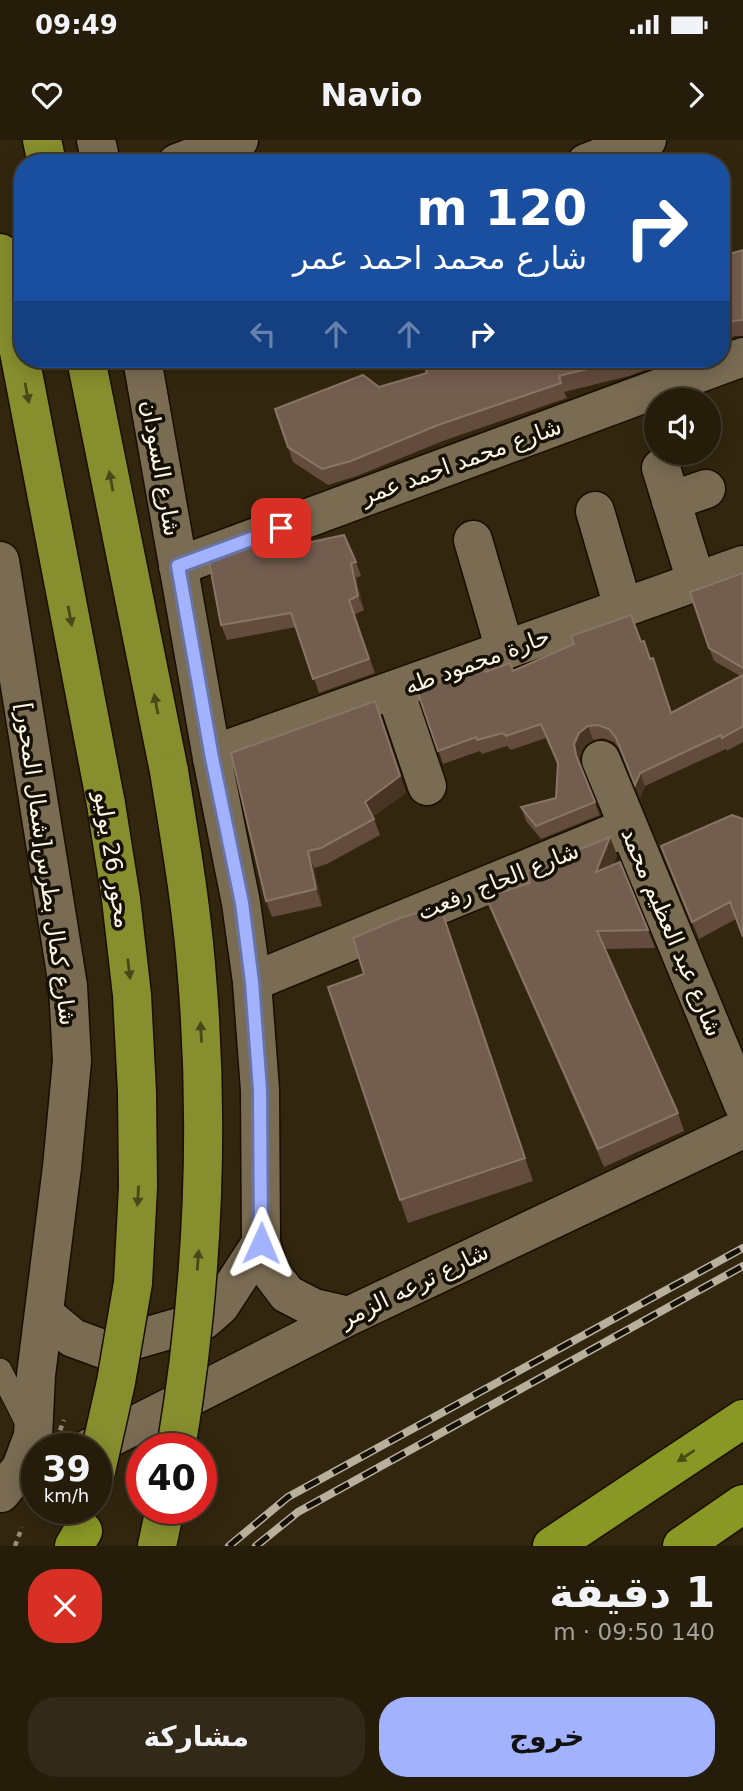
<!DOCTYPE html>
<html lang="ar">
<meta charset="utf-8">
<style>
:root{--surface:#261c0a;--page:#322918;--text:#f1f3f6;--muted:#a4a19c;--line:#423a2b;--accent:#a2b2fd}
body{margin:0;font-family:"DejaVu Sans",Cairo,sans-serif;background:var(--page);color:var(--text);direction:rtl;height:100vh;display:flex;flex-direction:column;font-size:26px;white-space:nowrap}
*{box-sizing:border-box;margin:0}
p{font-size:23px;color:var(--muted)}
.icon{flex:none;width:38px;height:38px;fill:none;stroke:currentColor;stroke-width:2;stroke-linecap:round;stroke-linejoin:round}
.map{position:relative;height:1406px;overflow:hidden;direction:ltr}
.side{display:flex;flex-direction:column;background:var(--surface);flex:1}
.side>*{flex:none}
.banner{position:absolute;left:14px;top:14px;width:716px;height:214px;border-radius:28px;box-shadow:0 4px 18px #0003,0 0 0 2px var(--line);direction:rtl;background:#1a4fa0;color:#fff;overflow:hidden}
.buttons{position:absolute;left:644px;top:248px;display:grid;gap:14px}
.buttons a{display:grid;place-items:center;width:77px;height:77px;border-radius:50%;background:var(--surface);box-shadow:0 4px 18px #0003,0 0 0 2px var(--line);font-size:35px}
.speed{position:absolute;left:21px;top:1293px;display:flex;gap:14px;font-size:35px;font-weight:700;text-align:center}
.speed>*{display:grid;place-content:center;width:91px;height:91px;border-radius:50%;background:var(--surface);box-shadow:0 4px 18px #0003,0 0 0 2px var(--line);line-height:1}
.speed small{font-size:18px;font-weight:400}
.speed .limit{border:10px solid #d22;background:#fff;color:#111}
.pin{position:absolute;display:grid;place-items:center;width:60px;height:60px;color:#fff;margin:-30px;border-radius:14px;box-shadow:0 4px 10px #0006}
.me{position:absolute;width:77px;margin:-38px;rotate:1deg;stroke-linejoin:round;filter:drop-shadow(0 0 5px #0008)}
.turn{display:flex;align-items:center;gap:24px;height:147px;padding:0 28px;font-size:32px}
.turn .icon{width:91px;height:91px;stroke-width:2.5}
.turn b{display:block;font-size:49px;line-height:60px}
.lanes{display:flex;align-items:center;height:66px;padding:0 28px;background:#0003;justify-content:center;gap:35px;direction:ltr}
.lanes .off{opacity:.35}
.round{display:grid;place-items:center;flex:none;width:74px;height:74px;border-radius:28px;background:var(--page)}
.summary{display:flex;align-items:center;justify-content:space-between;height:119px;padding:0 28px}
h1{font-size:42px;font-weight:800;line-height:52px}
.button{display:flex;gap:14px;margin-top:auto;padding:14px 28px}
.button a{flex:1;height:80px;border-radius:28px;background:var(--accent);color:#111;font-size:28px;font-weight:800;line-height:80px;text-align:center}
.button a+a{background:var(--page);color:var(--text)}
.status{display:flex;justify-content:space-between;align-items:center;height:49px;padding:0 35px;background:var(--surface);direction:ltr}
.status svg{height:19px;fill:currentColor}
header{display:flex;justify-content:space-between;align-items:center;height:91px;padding:0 28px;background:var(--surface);font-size:32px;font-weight:800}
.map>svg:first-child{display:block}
</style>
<div class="status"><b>09:49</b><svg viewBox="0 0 49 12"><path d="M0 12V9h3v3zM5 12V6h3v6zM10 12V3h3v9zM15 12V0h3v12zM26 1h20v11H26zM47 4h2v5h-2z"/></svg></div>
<header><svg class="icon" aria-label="forward" viewBox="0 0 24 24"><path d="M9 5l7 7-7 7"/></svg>Navio<svg class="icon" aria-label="heart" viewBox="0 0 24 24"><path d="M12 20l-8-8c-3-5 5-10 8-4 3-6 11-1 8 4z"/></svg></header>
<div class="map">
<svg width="743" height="1406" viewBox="0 0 743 1406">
<rect width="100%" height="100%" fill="#32260e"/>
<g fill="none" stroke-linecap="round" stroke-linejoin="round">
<g stroke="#190e00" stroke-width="25">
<path id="service" d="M0 1230 29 1287"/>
</g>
<g stroke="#190e00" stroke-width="41">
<g id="minor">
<path d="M177 23 239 0"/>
<path d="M586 23 647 0"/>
<path d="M661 328 696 441"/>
<path d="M671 361 706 349"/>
<path d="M595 371 623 467"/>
<path d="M473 400 505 510"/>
<path d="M178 426 743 217"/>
<path d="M395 551 427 646"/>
<path d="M212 618 231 608 743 425"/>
<path d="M601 620 743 964"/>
<path d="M252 842 628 687"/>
</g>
</g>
<g stroke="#190e00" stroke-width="41">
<g id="tertiary">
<path d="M96 0 101 23"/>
<path d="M142 219 212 618 241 763 252 842 260 950 261 1103 269 1130 287 1154 314 1168 349 1176"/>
<path d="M0 421 68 846 72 921 62 1027 36 1235 33 1296 21 1328 1 1353"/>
<path d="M44 1174 73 1198 103 1209 204 1180 220 1166 261 1103"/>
<path d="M88 1309 349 1176 743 989"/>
</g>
</g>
<g stroke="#190e00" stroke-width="41">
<g id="trunk">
<path d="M42 0 47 23"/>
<path d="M0 113 106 664"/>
<path d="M86 219 169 631"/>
<path d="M157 1406 165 1368"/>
</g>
</g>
<g stroke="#190e00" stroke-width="41">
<g id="motorway">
<path d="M74 1406 83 1391"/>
<path d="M552 1406 743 1279"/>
<path d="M682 1406 743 1364"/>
</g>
</g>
<path stroke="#968c78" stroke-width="4.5" stroke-dasharray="5 5" stroke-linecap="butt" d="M15 1406 22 1387"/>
<use href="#service" stroke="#7a6c53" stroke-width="23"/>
<use href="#minor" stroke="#7a6c53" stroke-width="38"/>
<use href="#tertiary" stroke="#7a6c53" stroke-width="38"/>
<use href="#trunk" stroke="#868e2e" stroke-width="38"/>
<use href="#motorway" stroke="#899724" stroke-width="38"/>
<g stroke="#b9af9d" stroke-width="8">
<g id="rail">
<path d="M229 1406 288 1357 743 1108"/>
<path d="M256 1406 298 1372 743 1126"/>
</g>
</g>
<use href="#rail" stroke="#151006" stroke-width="5" stroke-dasharray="16" stroke-linecap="butt"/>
<g stroke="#190e00" stroke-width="41" stroke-linecap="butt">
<g id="trunk-bridge">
<path d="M169 631C180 699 192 768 197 837 210 994 202 1153 176 1309"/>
<path d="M96 1331 116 1242 133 1143 138 1047 137 952 132 855 121 759 106 664"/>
</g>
</g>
<path stroke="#968c78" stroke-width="4.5" stroke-dasharray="5 5" stroke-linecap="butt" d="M53 1309 64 1280"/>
<use href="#trunk-bridge" stroke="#868e2e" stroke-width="38"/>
</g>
<g fill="#634b3d">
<path d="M743 110V196H735L721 202V124L731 122Z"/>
<path d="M460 219H675L629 236 564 252 567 258 443 301 357 336 328 345 293 322 275 269 379 247 427 233Z"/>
<path d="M281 409 356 422 361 436 356 438 364 470 354 475 375 533 319 553 296 487 227 500 221 485Z"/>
<path d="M743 433V602L727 611 726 609 645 646 640 658 621 611 614 602 603 598 593 600 584 606 579 618 580 626 600 675 541 699 526 681 521 667 556 658 558 625 546 598 511 610 507 606 482 614 480 611 443 624 417 550 486 532 513 531 641 502 658 531 671 573 740 536 714 521 709 508Z"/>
<path d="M231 613 406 653 373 676 380 695 327 724 314 728 322 766 272 777 266 761Z"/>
<path d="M743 679 736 779 699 799 661 706Z"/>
<path d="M617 715 613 725 648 790 655 808 605 809 678 973 684 991 604 1027 493 775 486 757Z"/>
<path d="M448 789 533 1041 408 1083 400 1060 364 834Z"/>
</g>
<g fill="#483422">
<path d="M351 423 356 438 364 470 358 456Z"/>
<path d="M375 561 406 653 371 678 365 662Z"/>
<path d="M588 586 593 600 584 606 579 618 581 628 576 615 574 604 579 593Z"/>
<path d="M640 633 645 646 640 658 635 645Z"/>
<path d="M610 697 617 715 603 750 596 732Z"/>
<path d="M308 711 314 728 322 766 316 749Z"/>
<path d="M440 766 448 789 533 1041 525 1018Z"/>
</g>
<g fill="#735d4f" stroke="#887566" stroke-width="2">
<path d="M743 110V180L730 181 721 184V124L731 122 729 114Z"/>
<path d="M460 219H628L559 236 561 243 438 285 351 321 322 329 288 307 275 269 363 235 379 247 427 233 426 230Z"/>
<path d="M344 395 356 422 351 423 358 456 349 460 369 519 313 539 291 473 221 485 209 421 277 396 279 409Z"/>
<path d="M743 433V528L709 508 690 452Z"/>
<path d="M631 475 641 502 644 501 650 519 653 518 671 573 743 535V586L722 598 721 595 640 633 635 645 616 598 609 589 598 585 588 586 579 593 574 604 576 615 595 662 536 686 521 667 556 658 558 623 541 584 506 596 503 593 477 600 476 597 438 611 417 550 484 526 485 532 510 523 513 531 574 504 571 496Z"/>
<path d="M375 561 400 636 365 662 374 679 321 708 308 711 316 749 266 761 231 613Z"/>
<path d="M732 675 743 679V797L730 762 692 782 661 706Z"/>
<path d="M610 697 596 732 620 722 648 790 597 791 678 973 598 1009 486 757 530 743 527 731Z"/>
<path d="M440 766 525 1018 400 1060 328 847 364 834 353 798 400 778Z"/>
</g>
<defs><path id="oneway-solid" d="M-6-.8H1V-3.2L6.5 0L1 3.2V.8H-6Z" transform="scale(1.75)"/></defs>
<g fill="#484918">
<use href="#oneway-solid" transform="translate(27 253) rotate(79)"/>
<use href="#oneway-solid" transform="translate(111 341) rotate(-101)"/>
<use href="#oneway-solid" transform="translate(70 476) rotate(79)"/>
<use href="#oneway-solid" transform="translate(156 564) rotate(-101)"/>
<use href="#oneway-solid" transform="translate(129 829) rotate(83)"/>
<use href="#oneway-solid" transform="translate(201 892) rotate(-93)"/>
<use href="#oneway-solid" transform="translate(138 1056) rotate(93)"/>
<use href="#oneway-solid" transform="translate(198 1120) rotate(-86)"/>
</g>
<use fill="#494d14" href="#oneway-solid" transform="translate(686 1316) rotate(146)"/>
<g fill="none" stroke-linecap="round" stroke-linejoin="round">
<g stroke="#6974a4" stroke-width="18">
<path id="route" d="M261 1103 260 950 252 842 242 763 212 618 178 426 281 388"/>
</g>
<use href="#route" stroke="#a2b2fd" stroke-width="12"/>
</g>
<g text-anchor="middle" stroke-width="7" stroke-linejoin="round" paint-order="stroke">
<g font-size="23" fill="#fcf4e5" stroke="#151006">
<text transform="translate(461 321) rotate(-20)" y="8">شارع محمد احمد عمر</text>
<text transform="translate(161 328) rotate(80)" y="8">شارع السودان</text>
<text transform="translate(477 521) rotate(-20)" y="8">حارة محمود طه</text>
<text transform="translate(113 720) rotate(81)" y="8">محور 26 يوليو</text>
<text transform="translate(46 724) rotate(82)" y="8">شارع كمال بطرس[شمال المحور]</text>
<text transform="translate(498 741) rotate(-22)" y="8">شارع الحاج رفعت</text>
<text transform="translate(672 792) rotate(67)" y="8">شارع عبد العظيم محمد</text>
<text transform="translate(414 1145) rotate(-26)" y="8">شارع ترعه الزمر</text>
</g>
</g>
</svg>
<div class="buttons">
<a><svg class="icon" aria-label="sound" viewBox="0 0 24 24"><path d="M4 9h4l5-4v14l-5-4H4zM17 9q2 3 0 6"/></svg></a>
</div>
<div class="speed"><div>39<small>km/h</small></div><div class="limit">40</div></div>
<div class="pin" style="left:281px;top:388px;background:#d93025"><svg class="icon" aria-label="arrive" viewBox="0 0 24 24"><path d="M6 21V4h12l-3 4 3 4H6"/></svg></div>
<svg class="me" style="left:261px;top:1103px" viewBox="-20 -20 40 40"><path d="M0-17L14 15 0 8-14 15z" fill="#a2b2fd" stroke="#fff" stroke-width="4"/></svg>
<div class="banner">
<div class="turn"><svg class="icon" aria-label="right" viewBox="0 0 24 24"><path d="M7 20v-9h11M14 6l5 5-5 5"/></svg><div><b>120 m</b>شارع محمد احمد عمر</div></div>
<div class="lanes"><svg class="icon off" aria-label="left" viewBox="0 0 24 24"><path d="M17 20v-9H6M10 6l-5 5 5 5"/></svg><svg class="icon off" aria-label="ahead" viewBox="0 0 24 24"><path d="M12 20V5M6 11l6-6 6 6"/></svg><svg class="icon off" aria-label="ahead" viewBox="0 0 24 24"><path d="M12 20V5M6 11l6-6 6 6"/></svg><svg class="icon" aria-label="right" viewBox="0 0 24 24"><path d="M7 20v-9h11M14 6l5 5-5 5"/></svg></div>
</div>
</div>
<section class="side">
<div class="summary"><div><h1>1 دقيقة</h1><p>140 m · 09:50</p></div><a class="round" style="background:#d93025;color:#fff"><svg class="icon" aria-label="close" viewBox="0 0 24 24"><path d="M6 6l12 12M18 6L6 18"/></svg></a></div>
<div class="button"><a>خروج</a><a>مشاركة</a></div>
</section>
